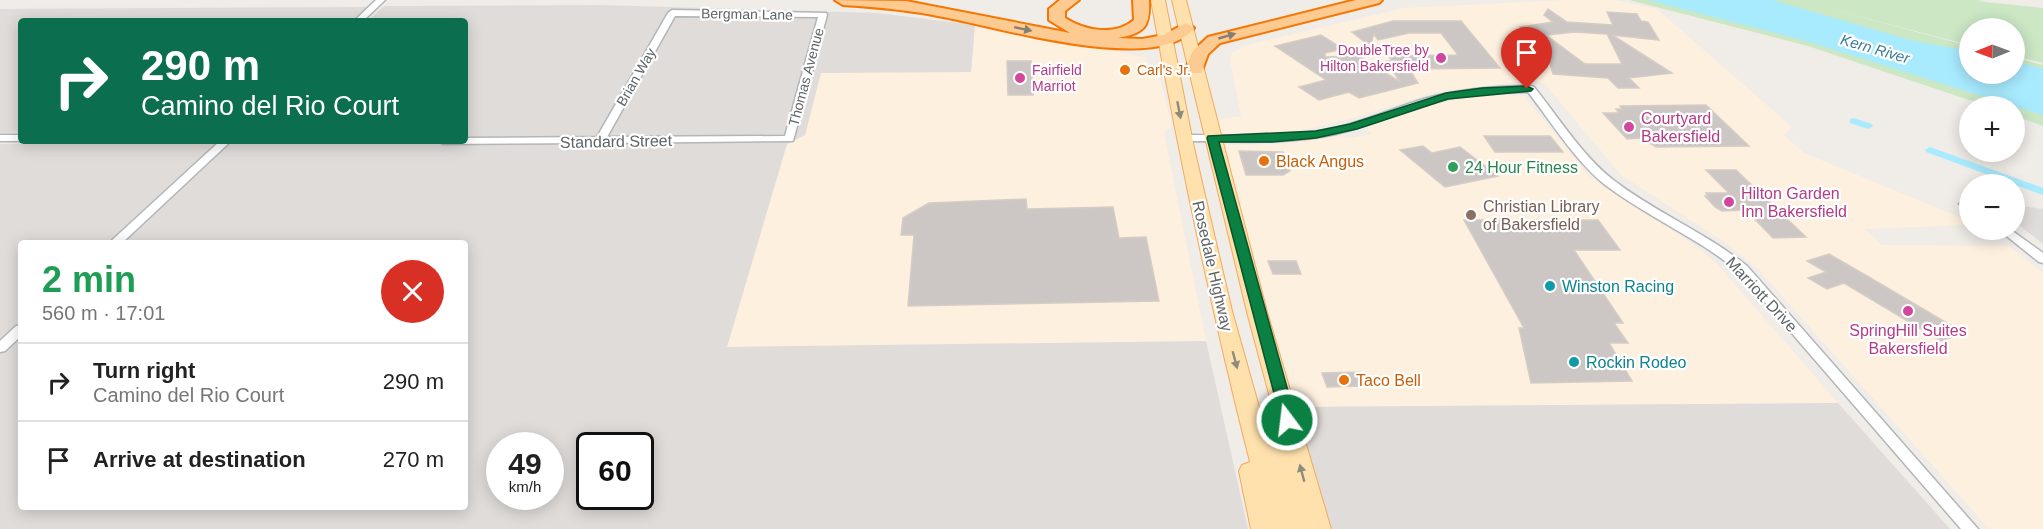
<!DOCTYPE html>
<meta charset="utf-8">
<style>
:root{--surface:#fff;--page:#f6f6f6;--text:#222;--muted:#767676;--line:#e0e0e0}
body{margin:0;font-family:Arial,sans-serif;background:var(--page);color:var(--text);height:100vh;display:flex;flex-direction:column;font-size:22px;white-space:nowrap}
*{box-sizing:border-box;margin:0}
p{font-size:20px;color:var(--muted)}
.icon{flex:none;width:33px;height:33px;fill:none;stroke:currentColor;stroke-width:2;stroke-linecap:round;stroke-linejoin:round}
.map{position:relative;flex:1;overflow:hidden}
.sheet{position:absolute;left:18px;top:240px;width:450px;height:270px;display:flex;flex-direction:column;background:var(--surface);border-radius:6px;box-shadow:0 3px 15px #0003}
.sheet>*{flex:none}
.hud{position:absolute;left:18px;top:18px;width:450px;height:126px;border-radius:6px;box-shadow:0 3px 15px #0003;background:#0b6e4f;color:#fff;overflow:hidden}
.needle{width:39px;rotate:269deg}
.buttons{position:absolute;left:1959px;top:18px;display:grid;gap:12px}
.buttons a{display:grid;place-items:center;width:66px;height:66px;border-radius:50%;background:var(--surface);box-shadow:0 3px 15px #0003;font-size:30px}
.speed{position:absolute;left:486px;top:432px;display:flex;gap:12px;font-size:30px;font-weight:700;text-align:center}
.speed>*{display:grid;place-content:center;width:78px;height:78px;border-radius:50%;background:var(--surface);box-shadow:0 3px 15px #0003;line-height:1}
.speed small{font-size:15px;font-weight:400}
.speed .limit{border:3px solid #111;border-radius:9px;background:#fff;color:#111}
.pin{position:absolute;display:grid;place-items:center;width:51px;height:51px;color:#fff;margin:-62px -26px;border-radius:50% 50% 50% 0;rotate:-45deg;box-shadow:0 0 6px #0007}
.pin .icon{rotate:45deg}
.me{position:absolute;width:66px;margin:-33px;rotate:345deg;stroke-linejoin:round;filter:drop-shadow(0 0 4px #0008)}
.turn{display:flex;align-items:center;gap:21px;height:126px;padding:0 24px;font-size:27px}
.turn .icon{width:78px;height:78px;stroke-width:2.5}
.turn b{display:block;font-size:42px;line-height:51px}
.round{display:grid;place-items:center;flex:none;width:63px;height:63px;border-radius:32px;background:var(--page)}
.overview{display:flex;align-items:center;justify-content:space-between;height:102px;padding:0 24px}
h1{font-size:36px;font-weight:600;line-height:45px;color:#1e9e55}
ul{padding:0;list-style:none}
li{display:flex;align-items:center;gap:18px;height:78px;padding:0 24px;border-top:2px solid var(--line)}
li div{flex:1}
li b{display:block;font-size:22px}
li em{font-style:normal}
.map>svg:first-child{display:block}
</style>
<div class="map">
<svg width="2043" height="529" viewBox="0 0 2043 529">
<rect width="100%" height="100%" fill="#f0ece7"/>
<g fill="#fef0de">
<path d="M1564 0H1615L1657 9 1792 127 1784 135 1804 153 1969 221V225L1865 229 1882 245 2009 246 2043 273V529H1989L1759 270 1726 243 1621 175 1544 83 1525 81 1435 92 1351 119 1299 131 1220 134 1216 120 1241 116 1230 60 1232 53 1246 45 1404 8Z"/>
<path d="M975 25 1144 57 1160 79 1172 126 1164 133 1206 341 727 347 787 144 805 135 821 72H971Z"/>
<path d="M1489 94 1524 96 1589 176 1693 244 1717 264 1838 403 1295 407 1223 145 1283 144 1340 136 1350 138 1372 134 1367 130 1368 127 1425 106Z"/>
</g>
<g fill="#dfdcd9" fill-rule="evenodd">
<path d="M599 5 877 13 975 25 971 72 821 73 805 135 787 144 727 347 1206 341 1248 529H0V144L211 141 215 142 214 147 238 141H465V21H368L384 6ZM21 243H465V507H21ZM500 446H550V496H500ZM590 446H640V496H590Z"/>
<path d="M369 7 353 21H21V132L0 133V9Z"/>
<path d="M2015 205 2043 209V244L2015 222Z"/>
<path d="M1838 403 1950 529H1331L1295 407Z"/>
</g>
<path fill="#cbe7c4" d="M1629 0H1985L1976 1 2043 8V63L2015 56 2014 28H1970L1969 45 1819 6 1969 46 1970 74H2014L2015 58 2043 65V126L2015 116 2014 106H1987L1808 46Z"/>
<path fill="#a8ebff" d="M1648 0H1772L1910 40 1969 51 1970 74H2014L2015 61 2043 69V115L1806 41Z"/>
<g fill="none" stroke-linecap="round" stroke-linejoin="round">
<g fill="#a8ebff" fill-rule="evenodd">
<path d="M1854 118 1872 124 1873 126 1868 129 1850 123V119Z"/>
<path d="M1930 147 2043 188V195L1926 152 1925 150Z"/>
</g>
</g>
<g fill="#ccc7c4" stroke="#d5cdc5" stroke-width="1.5" fill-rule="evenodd">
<path d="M1548 9 1567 22 1613 25 1607 12 1637 14 1641 21 1648 22 1659 40 1612 35 1672 73 1629 78 1639 88H1618L1608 78 1553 74 1544 44 1520 27 1553 22 1544 15ZM1575 32 1607 34 1622 64H1585L1546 35Z"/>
<path d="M1393 21H1461L1500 68 1409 69 1418 83 1359 98 1349 92 1319 100 1299 87 1326 80 1275 46 1321 35 1343 49 1325 53V57L1359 56 1400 82 1387 61H1392L1389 56 1458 55 1441 33H1409L1378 40 1374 34 1371 43H1366L1352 32Z"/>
<path d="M1007 61H1031L1033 95H1008Z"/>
<path d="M1706 105 1749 146 1656 147 1642 138 1627 139 1603 113H1619L1616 109H1622L1620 106Z"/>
<path d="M1484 136H1550L1563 152H1495Z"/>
<path d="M1423 146 1432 153 1460 147 1498 176 1445 187 1400 150Z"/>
<path d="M1239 151 1283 152 1290 171 1283 175H1246Z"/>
<path d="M1706 170H1736L1806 237 1773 238 1746 210 1722 211 1715 207 1705 196H1708L1706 193H1729Z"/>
<path d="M1026 199 1027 209 1113 207 1119 238 1146 237 1159 301 908 306 914 235H901L903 218 929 203Z"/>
<path d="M1464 220H1598L1620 250H1574L1623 323H1614L1628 343H1609L1632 381 1531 383 1519 328H1524Z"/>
<path d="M1829 254 1867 276 1964 333 1941 341 1844 283 1827 289 1808 278 1826 272 1807 261Z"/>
<path d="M1268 261H1296L1301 274H1273Z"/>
<path d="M1360 372 1365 386 1327 387 1322 373Z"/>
</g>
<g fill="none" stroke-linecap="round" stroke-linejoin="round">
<g stroke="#b2b6b9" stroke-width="3">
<g id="minor">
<path d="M376 0H385L363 21H354Z"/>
<path d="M672 10 826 13 827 15 793 141 603 143 599 145 595 143 443 144 438 141H465V138L597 137 668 13ZM675 16 818 17 785 136 607 137Z"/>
<path d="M1531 86 1534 87C1559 118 1581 154 1612 179 1654 212 1705 232 1747 266L1978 529H1961L1739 272C1697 237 1647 217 1604 184 1574 159 1552 123 1528 92 1498 92 1467 94 1437 101 1403 111 1370 126 1336 134 1286 145 1235 141 1184 141L1179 138 1184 135C1234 135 1285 139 1335 128 1366 121 1396 107 1427 98 1461 89 1496 86 1531 86Z"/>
<rect x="0" y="135" width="21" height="6"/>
<path d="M220 141H231L122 243H109Z"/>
<path d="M1965 201 1970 202V210L1959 204Z"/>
<path d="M1999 230H2011L2043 253V263L2039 262Z"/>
<path d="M21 325V336L5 351 0 352V341L16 326Z"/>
</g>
</g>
<g stroke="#f2aa5e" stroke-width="2">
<path id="primary" d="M1151 0H1165L1194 148 1232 311 1259 407 1280 435 1247 312 1172 0H1186L1267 312 1331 529H1251L1239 471 1242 465 1250 462C1211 309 1179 156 1151 0Z"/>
</g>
<g stroke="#f67601" stroke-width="4">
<g id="motorway">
<path d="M835 0 906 1 1070 33 1049 20V9L1060 0H1079L1065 11V18C1085 31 1115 36 1134 20L1133 0H1149C1150 27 1145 33 1118 38L1142 39 1164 35 1186 23 1194 28C1158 76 994 26 943 17 910 10 876 7 843 5Z"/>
<path d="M1356 0H1382L1379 3 1220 43 1208 54 1201 73H1189L1186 69 1192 52 1208 37Z"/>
</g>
</g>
<use href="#minor" fill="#fff" fill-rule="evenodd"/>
<use href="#primary" fill="#ffe1ad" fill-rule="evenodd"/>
<use href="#motorway" fill="#fdcb91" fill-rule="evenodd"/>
</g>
<defs><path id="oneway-solid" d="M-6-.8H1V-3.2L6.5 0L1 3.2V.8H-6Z" transform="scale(1.5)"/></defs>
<g fill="#867e72">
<use href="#oneway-solid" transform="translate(1023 29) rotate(12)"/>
<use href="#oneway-solid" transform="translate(1227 36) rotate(-16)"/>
</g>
<g fill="#8e8a7c">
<use href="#oneway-solid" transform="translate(1179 110) rotate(79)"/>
<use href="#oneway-solid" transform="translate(1235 360) rotate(75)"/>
<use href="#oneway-solid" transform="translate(1302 473) rotate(-105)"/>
</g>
<path fill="#0b8043" stroke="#07532c" stroke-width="1.5" d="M1527 86 1533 89 1531 91 1448 99 1357 129 1316 138 1272 142H1219L1296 420 1287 425 1282 424 1207 138 1208 136 1316 131 1350 124 1446 93 1482 88Z"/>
<g fill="#d1479c" stroke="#fff" stroke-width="2">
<circle cx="1441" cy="58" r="6"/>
<circle cx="1020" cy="78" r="6"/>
<circle cx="1629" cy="127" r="6"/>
<circle cx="1729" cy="202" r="6"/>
<circle cx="1908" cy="311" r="6"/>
</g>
<g fill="#e8710a" stroke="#fff" stroke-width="2">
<circle cx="1125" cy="70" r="6"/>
<circle cx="1264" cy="161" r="6"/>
<circle cx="1344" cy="380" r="6"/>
</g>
<circle fill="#2e9e5b" stroke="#fff" stroke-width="2" cx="1453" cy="167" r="6"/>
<circle fill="#8d6e63" stroke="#fff" stroke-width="2" cx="1471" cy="215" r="6"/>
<g fill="#0f9aa8" stroke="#fff" stroke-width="2">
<circle cx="1550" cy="286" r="6"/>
<circle cx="1574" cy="362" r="6"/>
</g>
<g text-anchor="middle" stroke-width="4.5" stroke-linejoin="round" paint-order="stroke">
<g font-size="14" fill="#5e6467" stroke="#fff">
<text transform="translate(747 14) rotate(1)" y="5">Bergman Lane</text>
<text transform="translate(636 77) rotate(-60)" y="5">Brian Way</text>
<text transform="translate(806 77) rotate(-75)" y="5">Thomas Avenue</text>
</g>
<g font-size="14" fill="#b23c85" stroke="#fff" text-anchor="end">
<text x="1429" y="55">DoubleTree by<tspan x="1429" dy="16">Hilton Bakersfield</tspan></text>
<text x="1032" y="75" text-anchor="start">Fairfield<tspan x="1032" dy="16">Marriot</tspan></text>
</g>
<g font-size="14" fill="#c56008" stroke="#fff" text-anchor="start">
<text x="1137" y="75">Carl's Jr.</text>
</g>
<g font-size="15" font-style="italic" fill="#3b7c97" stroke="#fff">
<text transform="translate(1875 49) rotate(16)" y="5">Kern River</text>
</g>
<g font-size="16" fill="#b23c85" stroke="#fff" text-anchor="start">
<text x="1641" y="124">Courtyard<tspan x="1641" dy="18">Bakersfield</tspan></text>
<text x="1741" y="199">Hilton Garden<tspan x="1741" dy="18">Inn Bakersfield</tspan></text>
<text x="1908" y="336" text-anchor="middle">SpringHill Suites<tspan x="1908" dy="18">Bakersfield</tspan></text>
</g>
<g font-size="16" fill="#5e6467" stroke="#fff">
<text transform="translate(616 141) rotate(-1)" y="6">Standard Street</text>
<text transform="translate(1213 266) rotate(77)" y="6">Rosedale Highway</text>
<text transform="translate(1762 294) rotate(47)" y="6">Marriott Drive</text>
</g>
<g font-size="16" fill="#c56008" stroke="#fff" text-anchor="start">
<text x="1276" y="167">Black Angus</text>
<text x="1356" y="386">Taco Bell</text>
</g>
<g font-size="16" fill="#27864d" stroke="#fff" text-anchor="start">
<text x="1465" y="173">24 Hour Fitness</text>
</g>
<g font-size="16" fill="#785e54" stroke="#fff" text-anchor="start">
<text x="1483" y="212">Christian Library<tspan x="1483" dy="18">of Bakersfield</tspan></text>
</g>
<g font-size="16" fill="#0d838f" stroke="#fff" text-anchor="start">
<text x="1562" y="292">Winston Racing</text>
<text x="1586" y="368">Rockin Rodeo</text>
</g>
</g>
</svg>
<div class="buttons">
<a><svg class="needle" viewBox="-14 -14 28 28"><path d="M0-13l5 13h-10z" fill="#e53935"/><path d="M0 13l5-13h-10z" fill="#767676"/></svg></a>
<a>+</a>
<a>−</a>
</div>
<div class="speed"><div>49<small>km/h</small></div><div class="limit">60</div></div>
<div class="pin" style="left:1527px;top:89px;background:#d93025"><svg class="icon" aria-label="arrive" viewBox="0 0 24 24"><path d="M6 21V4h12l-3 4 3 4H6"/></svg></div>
<svg class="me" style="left:1287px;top:420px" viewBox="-20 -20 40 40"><circle r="17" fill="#0b8043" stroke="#fff" stroke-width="3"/><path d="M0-11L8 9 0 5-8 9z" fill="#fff"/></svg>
<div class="hud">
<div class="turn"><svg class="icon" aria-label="right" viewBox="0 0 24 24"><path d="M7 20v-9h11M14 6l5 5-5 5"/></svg><div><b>290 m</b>Camino del Rio Court</div></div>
</div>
<section class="sheet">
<div class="overview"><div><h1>2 min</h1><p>560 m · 17:01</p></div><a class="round" style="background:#d93025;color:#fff"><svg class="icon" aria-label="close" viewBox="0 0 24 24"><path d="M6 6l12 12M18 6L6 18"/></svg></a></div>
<ul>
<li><svg class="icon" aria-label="right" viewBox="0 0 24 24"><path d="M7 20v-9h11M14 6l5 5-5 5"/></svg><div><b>Turn right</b><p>Camino del Rio Court</p></div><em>290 m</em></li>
<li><svg class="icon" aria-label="arrive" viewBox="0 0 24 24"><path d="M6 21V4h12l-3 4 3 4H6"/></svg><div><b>Arrive at destination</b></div><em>270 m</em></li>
</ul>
</section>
</div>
